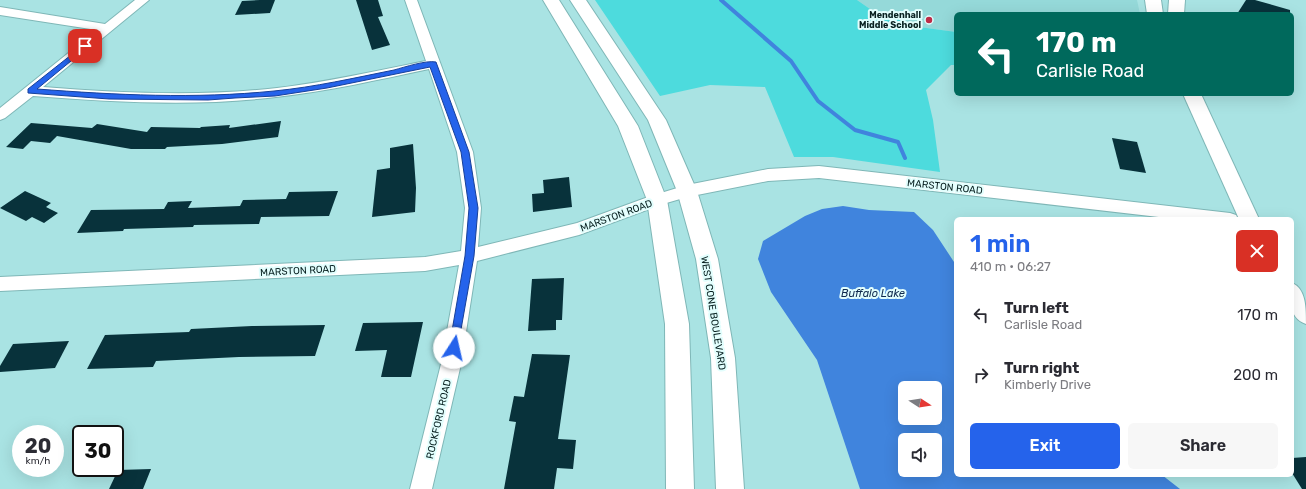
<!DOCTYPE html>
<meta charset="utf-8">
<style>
:root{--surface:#fff;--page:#f7f7f7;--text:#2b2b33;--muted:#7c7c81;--accent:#2563eb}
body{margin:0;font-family:Rubik,sans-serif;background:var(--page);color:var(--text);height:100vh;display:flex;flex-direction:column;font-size:15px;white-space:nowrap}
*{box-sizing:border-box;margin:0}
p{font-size:13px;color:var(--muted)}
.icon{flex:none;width:22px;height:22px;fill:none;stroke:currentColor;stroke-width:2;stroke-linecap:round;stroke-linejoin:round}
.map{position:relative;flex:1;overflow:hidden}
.drawer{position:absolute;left:954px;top:217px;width:340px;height:260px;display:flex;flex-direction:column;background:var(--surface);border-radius:6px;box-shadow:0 4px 16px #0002}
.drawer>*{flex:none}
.guide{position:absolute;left:954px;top:12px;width:340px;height:84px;border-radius:6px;box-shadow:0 4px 16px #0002;background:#00695c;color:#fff;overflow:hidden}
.needle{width:26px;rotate:102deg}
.fabs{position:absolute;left:898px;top:381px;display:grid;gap:8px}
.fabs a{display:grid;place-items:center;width:44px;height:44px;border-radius:6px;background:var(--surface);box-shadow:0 4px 16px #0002;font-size:20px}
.speed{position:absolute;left:12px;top:425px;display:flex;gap:8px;font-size:20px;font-weight:700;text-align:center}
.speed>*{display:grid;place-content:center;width:52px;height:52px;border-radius:50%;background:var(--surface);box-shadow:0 4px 16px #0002;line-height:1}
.speed small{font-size:10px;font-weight:400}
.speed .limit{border:2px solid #111;border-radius:6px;background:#fff;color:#111}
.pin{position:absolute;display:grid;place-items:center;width:34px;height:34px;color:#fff;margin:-17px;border-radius:8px;box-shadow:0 2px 6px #0006}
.me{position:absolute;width:44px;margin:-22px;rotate:10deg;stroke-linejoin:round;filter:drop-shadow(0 0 3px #0008)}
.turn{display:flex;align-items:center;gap:14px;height:84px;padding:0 16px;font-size:18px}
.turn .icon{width:52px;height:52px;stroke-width:2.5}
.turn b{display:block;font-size:28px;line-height:34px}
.round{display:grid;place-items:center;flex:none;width:42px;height:42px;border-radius:6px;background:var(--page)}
.headline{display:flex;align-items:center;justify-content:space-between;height:68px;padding:0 16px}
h1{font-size:24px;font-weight:600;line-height:30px;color:var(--accent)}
.action{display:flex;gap:8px;margin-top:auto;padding:8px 16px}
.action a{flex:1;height:46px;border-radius:6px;background:var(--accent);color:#fff;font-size:16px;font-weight:600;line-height:46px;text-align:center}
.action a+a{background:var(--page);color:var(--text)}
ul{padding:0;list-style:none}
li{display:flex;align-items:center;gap:12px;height:60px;padding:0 16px}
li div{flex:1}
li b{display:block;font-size:15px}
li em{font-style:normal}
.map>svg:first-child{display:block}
</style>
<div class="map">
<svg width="1306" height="489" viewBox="0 0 1306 489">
<rect width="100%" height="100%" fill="#a9e3e3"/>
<path fill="#95d9d9" d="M857 0H1137L1140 14H956V32L919 27 870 9Z"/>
<path fill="#4ddbdd" d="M595 0H857L870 9 919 27 956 32V65H951L926 90 933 120 940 172 833 157H794L765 87 710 85 660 96Z"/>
<path fill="#4084dd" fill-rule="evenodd" d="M843 206 869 210 914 212 933 230 956 265V475H1162L1180 489H860L817 360 771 292 758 259 763 241 805 216 822 209ZM905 388H935V418H905ZM905 440H935V470H905Z"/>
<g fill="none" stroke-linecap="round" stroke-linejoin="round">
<path stroke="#4084dd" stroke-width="4" d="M721 0 791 61 818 101 855 130 898 142 905 158"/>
</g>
<g fill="#08323b">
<path d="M260 0H275L270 13 235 15 242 1Z"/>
<path d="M356 0H378L383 16 378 17 390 45 372 50Z"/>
<path d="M1246 0H1255L1290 10V14H1237Z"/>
<path d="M281 121 278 137 222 144 167 147 165 149H131L57 136 50 143 31 141 23 149 6 147 31 123 92 128 97 124 147 132 151 127 200 128 201 127 230 125 229 128Z"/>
<path d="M1112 138 1137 142 1146 173 1120 169Z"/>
<path d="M413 144 416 188 415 212 372 217 377 170 390 168V148Z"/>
<path d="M569 177 572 207 533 212 532 194 544 193 543 180Z"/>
<path d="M25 191 51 203 46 207 58 213 44 223 32 217 26 221 0 208Z"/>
<path d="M338 191 329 216 261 217 259 224 194 225 193 227 124 229 123 231 77 233 91 210 164 209 168 202 192 201 188 208 240 206 243 200 286 199 289 192Z"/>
<path d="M564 278 562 320H556V330L528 331 532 279Z"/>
<path d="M423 322 411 377H381L387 350 355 351 363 323Z"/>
<path d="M325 325 315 356 239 357 156 361 153 367 87 369 105 335 189 332 191 329 252 326Z"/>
<path d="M69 341 55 368 0 372V366L13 344Z"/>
<path d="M532 354 570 355 558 439 576 440 573 469 557 468 554 489H504L516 422 509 421 514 396 524 397Z"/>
<path d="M1306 457V489H1302L1292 473V458Z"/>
<path d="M151 469 143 489H109L118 470Z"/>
</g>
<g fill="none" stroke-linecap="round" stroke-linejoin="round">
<g stroke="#7fb7b7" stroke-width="2">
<path id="minor" d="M135 0H149L43 87C121 93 199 97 277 88 327 82 376 71 426 61L405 0H417L473 152 481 208 478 247 577 223 651 196 687 185 768 169 819 166 1230 213 1236 215 1238 219H1176L819 178 768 181 687 197 663 204 579 235 477 261 461 364 432 489H410L441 364 459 265 425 271 0 291V277L425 257 461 251 465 208 457 152 429 69C378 80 328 91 276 97 195 107 114 102 33 96L5 118 0 120V108L97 30 0 15V7L105 24Z"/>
</g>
<g stroke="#7fb7b7" stroke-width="2">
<g id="tertiary">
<path d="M1145 0H1161L1163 14H1147Z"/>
<path d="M1169 0H1185L1184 14H1168Z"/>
<path d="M1183 94H1201L1259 219H1239Z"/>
<path d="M1292 283C1306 289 1306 307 1306 324 1287 317 1292 300 1292 283Z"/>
</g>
</g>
<g stroke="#7fb7b7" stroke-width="2">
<g id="primary">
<path d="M543 0H559L638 126 667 200 689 324 694 489H666L665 324 647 200 618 126Z"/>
<path d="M570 0H586L666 120 697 191 718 259 735 358 744 489H716L711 358 696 259 677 191 648 120Z"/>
</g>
</g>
<use href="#minor" fill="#fff" fill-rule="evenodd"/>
<use href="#tertiary" fill="#fff" fill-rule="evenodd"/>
<use href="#primary" fill="#fff" fill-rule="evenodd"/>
</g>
<path fill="#2563eb" stroke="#184099" d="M85 44 89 46 88 47 37 89C116 95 195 99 274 91 315 87 354 78 394 70 405 67 426 60 436 62L469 152 478 208 474 256 457 352 454 353 450 352 449 348 465 256 469 208 461 152 430 67 327 88 275 96 235 98 208 100 109 99 28 93V89Z"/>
<circle fill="#bd2c47" stroke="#e2fefd" stroke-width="1.5" cx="929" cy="20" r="4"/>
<g text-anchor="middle" stroke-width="4" stroke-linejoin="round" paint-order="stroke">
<g font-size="9" font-weight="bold" fill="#082020" stroke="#e2fefd" text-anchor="end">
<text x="921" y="18">Mendenhall<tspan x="921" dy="10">Middle School</tspan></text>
</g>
<g font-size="10" fill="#082020" stroke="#e2fefd">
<text transform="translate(945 186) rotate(6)" y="4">MARSTON ROAD</text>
<text transform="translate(616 215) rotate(-20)" y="4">MARSTON ROAD</text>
<text transform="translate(298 270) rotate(-3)" y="4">MARSTON ROAD</text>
<text transform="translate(714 313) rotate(81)" y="4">WEST CONE BOULEVARD</text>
<text transform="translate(438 419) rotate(-77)" y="4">ROCKFORD ROAD</text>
</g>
<g font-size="11" font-style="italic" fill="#0f2a4e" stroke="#e2fefd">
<text x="873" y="297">Buffalo Lake</text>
</g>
</g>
</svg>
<div class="fabs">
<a><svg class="needle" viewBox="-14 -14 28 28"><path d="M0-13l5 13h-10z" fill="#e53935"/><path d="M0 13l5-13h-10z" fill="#7c7c81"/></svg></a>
<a><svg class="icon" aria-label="sound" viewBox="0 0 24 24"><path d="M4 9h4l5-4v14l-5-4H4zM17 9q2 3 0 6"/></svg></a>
</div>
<div class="speed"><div>20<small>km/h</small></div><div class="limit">30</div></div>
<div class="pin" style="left:85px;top:46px;background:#d93025"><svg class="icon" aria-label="arrive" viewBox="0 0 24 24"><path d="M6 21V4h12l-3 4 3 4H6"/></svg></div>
<svg class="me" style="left:454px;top:348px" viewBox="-20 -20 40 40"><circle r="19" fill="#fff"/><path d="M0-13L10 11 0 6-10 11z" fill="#2563eb"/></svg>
<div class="guide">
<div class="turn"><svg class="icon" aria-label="left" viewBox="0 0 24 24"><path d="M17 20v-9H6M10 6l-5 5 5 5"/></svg><div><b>170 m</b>Carlisle Road</div></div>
</div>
<section class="drawer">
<div class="headline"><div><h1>1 min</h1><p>410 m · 06:27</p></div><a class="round" style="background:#d93025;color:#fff"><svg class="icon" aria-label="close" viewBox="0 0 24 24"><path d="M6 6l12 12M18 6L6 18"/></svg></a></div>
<ul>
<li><svg class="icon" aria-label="left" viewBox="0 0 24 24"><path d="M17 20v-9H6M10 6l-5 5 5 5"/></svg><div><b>Turn left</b><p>Carlisle Road</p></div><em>170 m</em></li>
<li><svg class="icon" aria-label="right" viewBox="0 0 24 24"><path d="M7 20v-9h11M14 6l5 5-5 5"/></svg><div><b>Turn right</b><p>Kimberly Drive</p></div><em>200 m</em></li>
</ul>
<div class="action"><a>Exit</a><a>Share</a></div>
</section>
</div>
